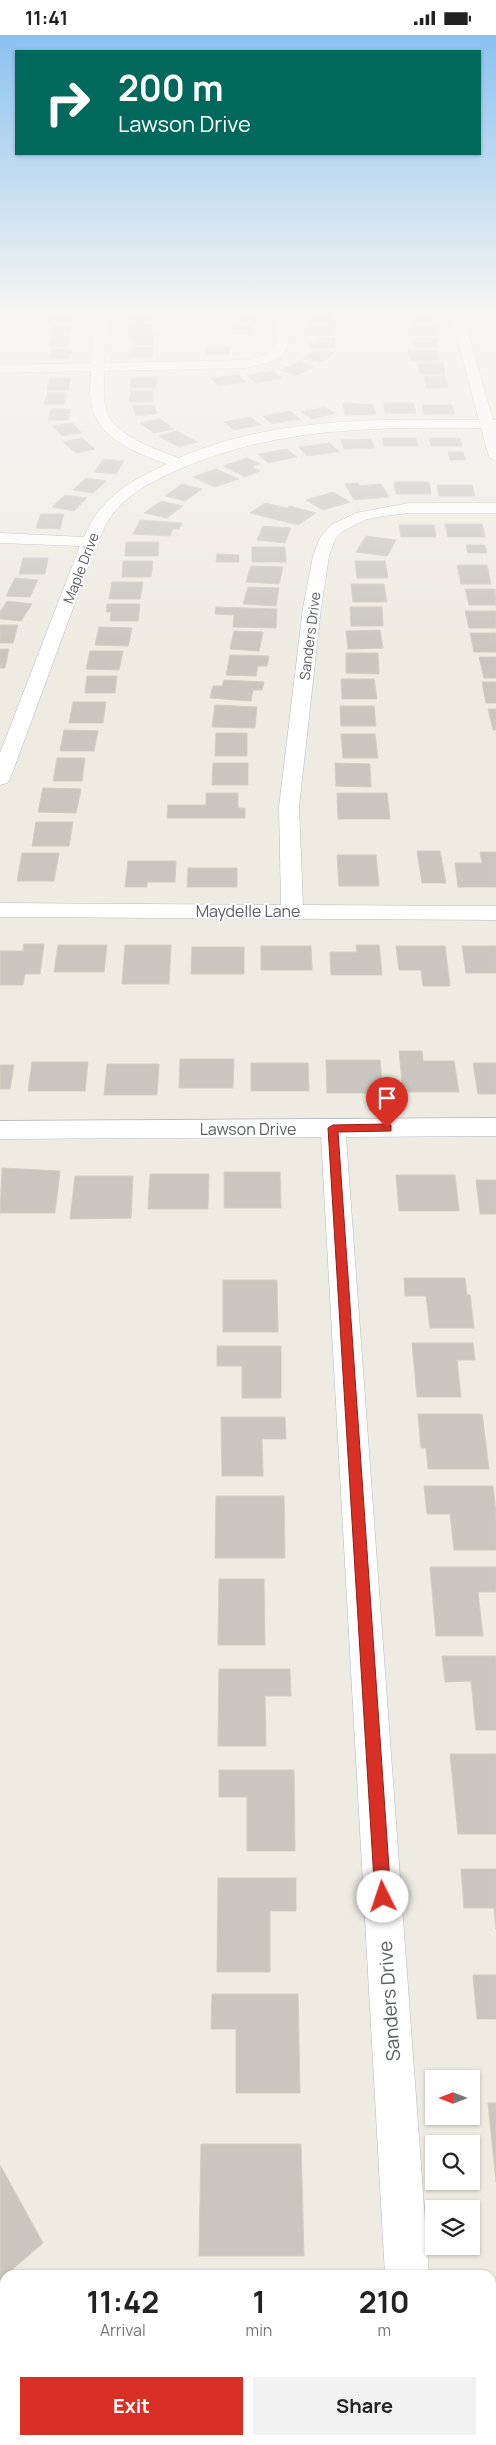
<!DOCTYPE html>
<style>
:root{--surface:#fff;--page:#f2f2f2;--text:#222;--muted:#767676;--accent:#d93025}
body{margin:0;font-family:Manrope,sans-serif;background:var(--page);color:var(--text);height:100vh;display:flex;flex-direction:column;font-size:19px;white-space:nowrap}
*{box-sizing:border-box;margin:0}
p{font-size:16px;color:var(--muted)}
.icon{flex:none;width:28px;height:28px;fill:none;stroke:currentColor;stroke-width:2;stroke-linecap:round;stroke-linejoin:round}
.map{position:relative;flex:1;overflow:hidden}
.details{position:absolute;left:0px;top:2235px;width:496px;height:175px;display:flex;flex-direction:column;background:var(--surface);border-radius:15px 15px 0 0;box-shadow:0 1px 4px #0004}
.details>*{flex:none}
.top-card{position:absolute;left:15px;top:15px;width:466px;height:105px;border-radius:0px;box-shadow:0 1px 4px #0004;background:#00695c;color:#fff;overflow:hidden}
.needle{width:32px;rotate:270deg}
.buttons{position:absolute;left:425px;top:2035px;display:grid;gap:10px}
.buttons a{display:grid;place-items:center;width:55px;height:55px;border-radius:0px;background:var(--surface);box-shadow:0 1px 4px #0004;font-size:25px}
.pin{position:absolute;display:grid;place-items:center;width:42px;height:42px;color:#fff;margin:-51px -21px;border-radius:50% 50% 50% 0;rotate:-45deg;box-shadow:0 0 5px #0007}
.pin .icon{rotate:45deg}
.me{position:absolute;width:55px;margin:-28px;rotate:356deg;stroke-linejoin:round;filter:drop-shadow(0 0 4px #0008)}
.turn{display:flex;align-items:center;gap:18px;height:105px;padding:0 20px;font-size:22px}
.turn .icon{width:65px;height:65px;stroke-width:2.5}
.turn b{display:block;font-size:35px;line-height:42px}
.eta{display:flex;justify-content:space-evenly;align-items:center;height:85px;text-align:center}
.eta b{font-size:30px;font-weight:700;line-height:35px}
.cta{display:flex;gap:10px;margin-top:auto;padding:10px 20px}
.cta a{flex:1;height:58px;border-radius:0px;background:var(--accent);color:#fff;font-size:20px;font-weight:700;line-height:58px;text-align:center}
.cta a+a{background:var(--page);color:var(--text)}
.status{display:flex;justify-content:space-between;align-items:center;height:35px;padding:0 25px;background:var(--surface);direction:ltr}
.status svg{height:14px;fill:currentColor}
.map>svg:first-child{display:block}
</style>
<div class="status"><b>11:41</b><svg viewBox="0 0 49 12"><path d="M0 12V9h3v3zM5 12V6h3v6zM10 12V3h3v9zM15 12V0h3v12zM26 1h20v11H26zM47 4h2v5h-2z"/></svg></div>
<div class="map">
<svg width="496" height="2410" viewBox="0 0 496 2410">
<rect width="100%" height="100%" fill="#edebe2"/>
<g fill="#c8c6bf" stroke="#d2cdc1">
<path d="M133 277H152L150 286H127L128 282H133Z"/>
<path d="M55 278H74L72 287H48L49 283H54Z"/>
<path d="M232 278H256V287H238V282H232Z"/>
<path d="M412 278H430L432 287H414Z"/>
<path d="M308 279H330L331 288H309Z"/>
<path d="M130 289H151L149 298H129Z"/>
<path d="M52 290H72L70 299H50Z"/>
<rect x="232" y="290" width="21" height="9"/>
<path d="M310 291H331L332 300H311Z"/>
<path d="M414 291H434L436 300H416Z"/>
<path d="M128 300H154L153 310H132V305H128Z"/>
<path d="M51 301H70L67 312H49Z"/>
<path d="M316 303H334L335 313H311L310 308H316Z"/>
<path d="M413 303H436L438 312H415Z"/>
<path d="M130 312H153L152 322H129Z"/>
<rect x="206" y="312" width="24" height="7"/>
<path d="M51 314H72L69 324H49Z"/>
<path d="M314 315 334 318 323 327 303 324Z"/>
<path d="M408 315H437L439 326H410Z"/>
<path d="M299 327 315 332 297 340 280 335Z"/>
<path d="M417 328H443L445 339H420Z"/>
<path d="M272 336 282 343 256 348 247 340Z"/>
<path d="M239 340 245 347 218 351 211 343Z"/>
<path d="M424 341H445L448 353H426Z"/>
<path d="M131 342H157L156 353H130Z"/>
<path d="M50 343H71L68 355H47Z"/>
<path d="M131 356H153L152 367H129Z"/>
<path d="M47 358H66L64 369H44Z"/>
<path d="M343 368 373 370 376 379 345 380Z"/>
<path d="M384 368H414L416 378H385Z"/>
<path d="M154 370 157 379 136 381 133 371Z"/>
<path d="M422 370H452L455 379H424Z"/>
<path d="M324 372 335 378 312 384 301 377Z"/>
<path d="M51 374H70L68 385H48Z"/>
<path d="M291 376 300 384 272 389 263 381Z"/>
<path d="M251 382 261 390 234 395 224 387Z"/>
<path d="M160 384 174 394 154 398 140 388Z"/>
<path d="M72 388 82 398 62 401 53 391Z"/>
<path d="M177 396 197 407 179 412 159 401Z"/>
<path d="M82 403 95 414 76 418 63 407Z"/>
<path d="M383 403H416L418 411H384Z"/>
<path d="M429 403H460L462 411H431Z"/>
<path d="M371 404 375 413 344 414 341 405Z"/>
<path d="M330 408 339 417 307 421 299 412Z"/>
<path d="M287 414 297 422 268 428 258 419Z"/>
<path d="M448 417H463L465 425H450Z"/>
<path d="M247 423 261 429 252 432 260 436 245 442 223 431Z"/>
<path d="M103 424 124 426 116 439 95 437Z"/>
<path d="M216 434 239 444 215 452 193 442Z"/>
<path d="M86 443 106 446 93 458 73 455Z"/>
<path d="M394 447H429L431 459H396Z"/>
<path d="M358 448 360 451 381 449 389 462 354 465 345 449Z"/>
<path d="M182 449 202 454 185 466 165 461Z"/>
<path d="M437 450H472L475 461H439Z"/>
<path d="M333 457 350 467 323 475 306 465Z"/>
<path d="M65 460 87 463 74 476 52 472Z"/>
<path d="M161 466 183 471 167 483 144 478Z"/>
<path d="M265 468 287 473 290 471 316 478 298 490 250 478Z"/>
<path d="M41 479H64L60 494 36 493Z"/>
<path d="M140 485 182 488 179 494H173L170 501 133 499Z"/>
<path d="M445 489H482L485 502H448Z"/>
<path d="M399 490H434L436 502H401Z"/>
<path d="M263 491 291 493 285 508 257 505Z"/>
<path d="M366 501 396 505 387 521 356 517Z"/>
<path d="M126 507H159L158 521H125Z"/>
<path d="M466 510H485L487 518H468Z"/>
<path d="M252 512H285L286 527H252Z"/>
<path d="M217 519 239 520V527H216Z"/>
<path d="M23 523H48L45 539H19Z"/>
<path d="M123 526H153L151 542H122Z"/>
<path d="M355 526H385L388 543H357Z"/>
<path d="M457 530H487L491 549H461Z"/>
<path d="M251 531 283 532 279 549 246 547Z"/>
<path d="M15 543 38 545 30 562 6 561Z"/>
<path d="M112 547H143L140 564H109Z"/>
<path d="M351 549H384L387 567H353Z"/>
<path d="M248 552 279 553 276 571 243 569Z"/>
<path d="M465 554H495L496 570H469Z"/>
<path d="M7 566 32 569 21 586 0 584V577Z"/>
<path d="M107 569H140L138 586H110L111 577H106Z"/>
<path d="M216 572 277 574 276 593 233 592 234 580 215 579Z"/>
<path d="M350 572H382L383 591H351Z"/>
<path d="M465 576H496V593H469Z"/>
<path d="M0 590H18L13 608H0Z"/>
<path d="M99 592 132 593 128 611 95 610Z"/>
<path d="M380 595 383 613 348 614 346 596Z"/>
<path d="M234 596 263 597 259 616 230 614Z"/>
<path d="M470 598H496V617H474Z"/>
<path d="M0 614H9L5 633H0Z"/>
<path d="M90 616H123L119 635 86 634Z"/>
<path d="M346 618H378L379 639 346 638Z"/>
<path d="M230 620 269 621 267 631H258L256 641 226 640Z"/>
<path d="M479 622H496V643H484Z"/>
<path d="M87 641H117L115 658H85Z"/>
<path d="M341 644H374L377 664H342Z"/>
<path d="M224 645 264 647 262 655H253L251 666 210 663 213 651H222Z"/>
<path d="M482 647H496V668H486Z"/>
<path d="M73 667H106L103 688H69Z"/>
<path d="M215 670 257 672 255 693 212 692Z"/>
<path d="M340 671H374L376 691H341Z"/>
<path d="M488 674H496V695H493Z"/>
<path d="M64 695 98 696 94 716H60Z"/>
<path d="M216 698H247V721H215Z"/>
<path d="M341 699H375L378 723H343Z"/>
<path d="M57 723H85L82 746H53Z"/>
<path d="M213 728H248V750H212Z"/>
<path d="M335 728 370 729 371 752 336 751Z"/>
<path d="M43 753 81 754 76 778 38 777Z"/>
<path d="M206 758H238V773H245V783H167L168 770H206Z"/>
<path d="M337 758H387L390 784H338Z"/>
<path d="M36 787H73L69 811H32Z"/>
<path d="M417 816H440L446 848H422Z"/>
<path d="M480 817H496V852H458L455 828H482Z"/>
<path d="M22 818H59L54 846H17Z"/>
<path d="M337 820H376L379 851H339Z"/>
<path d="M128 826H176L175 847H147V852H125Z"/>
<path d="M188 833H237V852H187Z"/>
<path d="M24 909H44L40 939H25L23 950H0V916H23Z"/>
<path d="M58 910H107L104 937H54Z"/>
<path d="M125 910H171L169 949H122Z"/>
<path d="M356 910H379L382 940H331L330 917H357Z"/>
<path d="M261 911H311L312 935H261Z"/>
<path d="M396 911H445L450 951H423L421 935H399Z"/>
<path d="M462 911H496V938H466Z"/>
<path d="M192 912H244V939H191Z"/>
<path d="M399 1016H422L423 1026H454L459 1057H403Z"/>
<path d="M180 1024H234L233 1053H179Z"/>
<path d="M326 1025H380L383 1058H327Z"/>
<path d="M32 1027H88L85 1056H28Z"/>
<path d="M251 1028H308L309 1056H251Z"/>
<path d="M473 1028H496V1059H478Z"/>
<path d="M107 1029H159L157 1060H104Z"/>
<path d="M0 1030H14L10 1054H0Z"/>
<path d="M2 1133 60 1136 55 1178H0Z"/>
<path d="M224 1137H280L281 1173H224Z"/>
<path d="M150 1139H209L208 1174H148Z"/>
<path d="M396 1140H455L459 1176H399Z"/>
<path d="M75 1141H133L131 1183 70 1184Z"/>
<path d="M476 1145H496V1179H480Z"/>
<path d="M404 1243H465L467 1260H470L474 1293H430L426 1261H405Z"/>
<path d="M223 1245H277L278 1297H223Z"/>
<path d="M412 1308H473L475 1325H457L461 1362H417Z"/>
<path d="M217 1311H281V1363H242V1331H217Z"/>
<path d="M418 1379H482L489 1434H428L426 1413H421Z"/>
<path d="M221 1382H285L286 1404H262L263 1441H222Z"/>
<path d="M424 1451H493L496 1478V1515H454L450 1479H427Z"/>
<path d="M216 1461H284L285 1523H215Z"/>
<path d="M430 1532H496V1557H478L483 1601H436Z"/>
<path d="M219 1544H264L265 1610H218Z"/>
<path d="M442 1621H496V1695H476L471 1646 445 1647Z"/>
<path d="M219 1634H290L291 1661H265L266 1711H218Z"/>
<path d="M450 1719H496V1799H458Z"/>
<path d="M219 1735H294L295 1816H247V1762H219Z"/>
<path d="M461 1834H496V1894L494 1873H464Z"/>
<path d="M218 1843H296V1876H270V1937H217Z"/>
<path d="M473 1940H496V1984H477Z"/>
<path d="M212 1959H298L300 2058H236V1994H211Z"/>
<path d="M488 2068H496V2147Z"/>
<path d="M201 2109H301L304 2221H199Z"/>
<path d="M0 2130 43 2208 0 2245Z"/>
<path d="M5 2275V2338L0 2341V2277Z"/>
</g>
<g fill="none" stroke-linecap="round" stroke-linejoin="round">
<g stroke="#b5b8bd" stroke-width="1">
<g id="minor">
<path d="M96 277H108L104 328 246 325 265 320 274 313 277 301 276 277H288C291 320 288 323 246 333L104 336C104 350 102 369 109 382 120 402 159 416 179 423 272 382 379 384 479 385L450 277H462L493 385H496V426L489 422 481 393C377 392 272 392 175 436 140 452 112 468 99 505L100 507 96 511 10 744 7 748 0 750V718L80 511 0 508V498L84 502C99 464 131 445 167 429 141 420 101 405 93 375 89 363 90 349 91 336L0 338V330L91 328Z"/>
<path d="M409 468H496V478H409L383 481 367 484 343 496 335 504 329 521 321 573 299 772 303 870 496 871V885L0 882V868L281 870 279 772 303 573 313 521 320 503 331 490 356 478Z"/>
<path d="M496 1083V1101L346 1102 429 2240H385L321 1102 0 1104V1086Z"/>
<rect x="394" y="2405" width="48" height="5"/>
</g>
</g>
<use href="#minor" fill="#fff" fill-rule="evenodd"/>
</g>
<linearGradient id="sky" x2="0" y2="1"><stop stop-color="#8bc1f1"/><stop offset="0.45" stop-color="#f7f6f2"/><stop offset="1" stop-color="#f7f6f2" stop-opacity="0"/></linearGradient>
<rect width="496" height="615" fill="url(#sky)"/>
<path fill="#d93025" stroke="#8d1f18" d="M387 1089 391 1090V1096L338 1097 391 1862 388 1868 383 1870 377 1868 375 1862 328 1093 333 1090Z"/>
<g text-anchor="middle" stroke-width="4" stroke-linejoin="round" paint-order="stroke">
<g font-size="14" fill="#5b5e63" stroke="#fff">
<text transform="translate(81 533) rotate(-69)" y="5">Maple Drive</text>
<text transform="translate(310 601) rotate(-83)" y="5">Sanders Drive</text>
</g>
<g font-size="16" fill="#5b5e63" stroke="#fff">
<text x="248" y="882">Maydelle Lane</text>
<text x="248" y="1100">Lawson Drive</text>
</g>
<g font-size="19" fill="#5b5e63" stroke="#fff">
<text transform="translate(389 1966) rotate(-94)" y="7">Sanders Drive</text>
</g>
</g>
</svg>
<div class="buttons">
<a><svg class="needle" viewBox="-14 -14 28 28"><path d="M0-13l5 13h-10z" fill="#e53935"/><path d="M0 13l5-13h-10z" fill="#767676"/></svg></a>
<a><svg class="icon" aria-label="search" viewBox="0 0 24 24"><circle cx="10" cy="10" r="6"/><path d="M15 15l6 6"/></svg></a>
<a><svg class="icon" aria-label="layers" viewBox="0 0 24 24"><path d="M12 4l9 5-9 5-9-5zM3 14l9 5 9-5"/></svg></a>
</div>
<div class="pin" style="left:387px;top:1093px;background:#d93025"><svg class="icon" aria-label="arrive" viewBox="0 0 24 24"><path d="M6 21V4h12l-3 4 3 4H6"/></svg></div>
<svg class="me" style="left:383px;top:1862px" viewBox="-20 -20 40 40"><circle r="19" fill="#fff"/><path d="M0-13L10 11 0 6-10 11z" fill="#d93025"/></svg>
<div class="top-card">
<div class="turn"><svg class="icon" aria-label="right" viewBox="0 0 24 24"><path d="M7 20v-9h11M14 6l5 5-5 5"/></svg><div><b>200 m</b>Lawson Drive</div></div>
</div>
<section class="details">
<div class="eta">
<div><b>11:42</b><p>Arrival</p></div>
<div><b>1</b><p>min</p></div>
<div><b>210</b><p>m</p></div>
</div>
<div class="cta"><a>Exit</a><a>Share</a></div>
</section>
</div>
